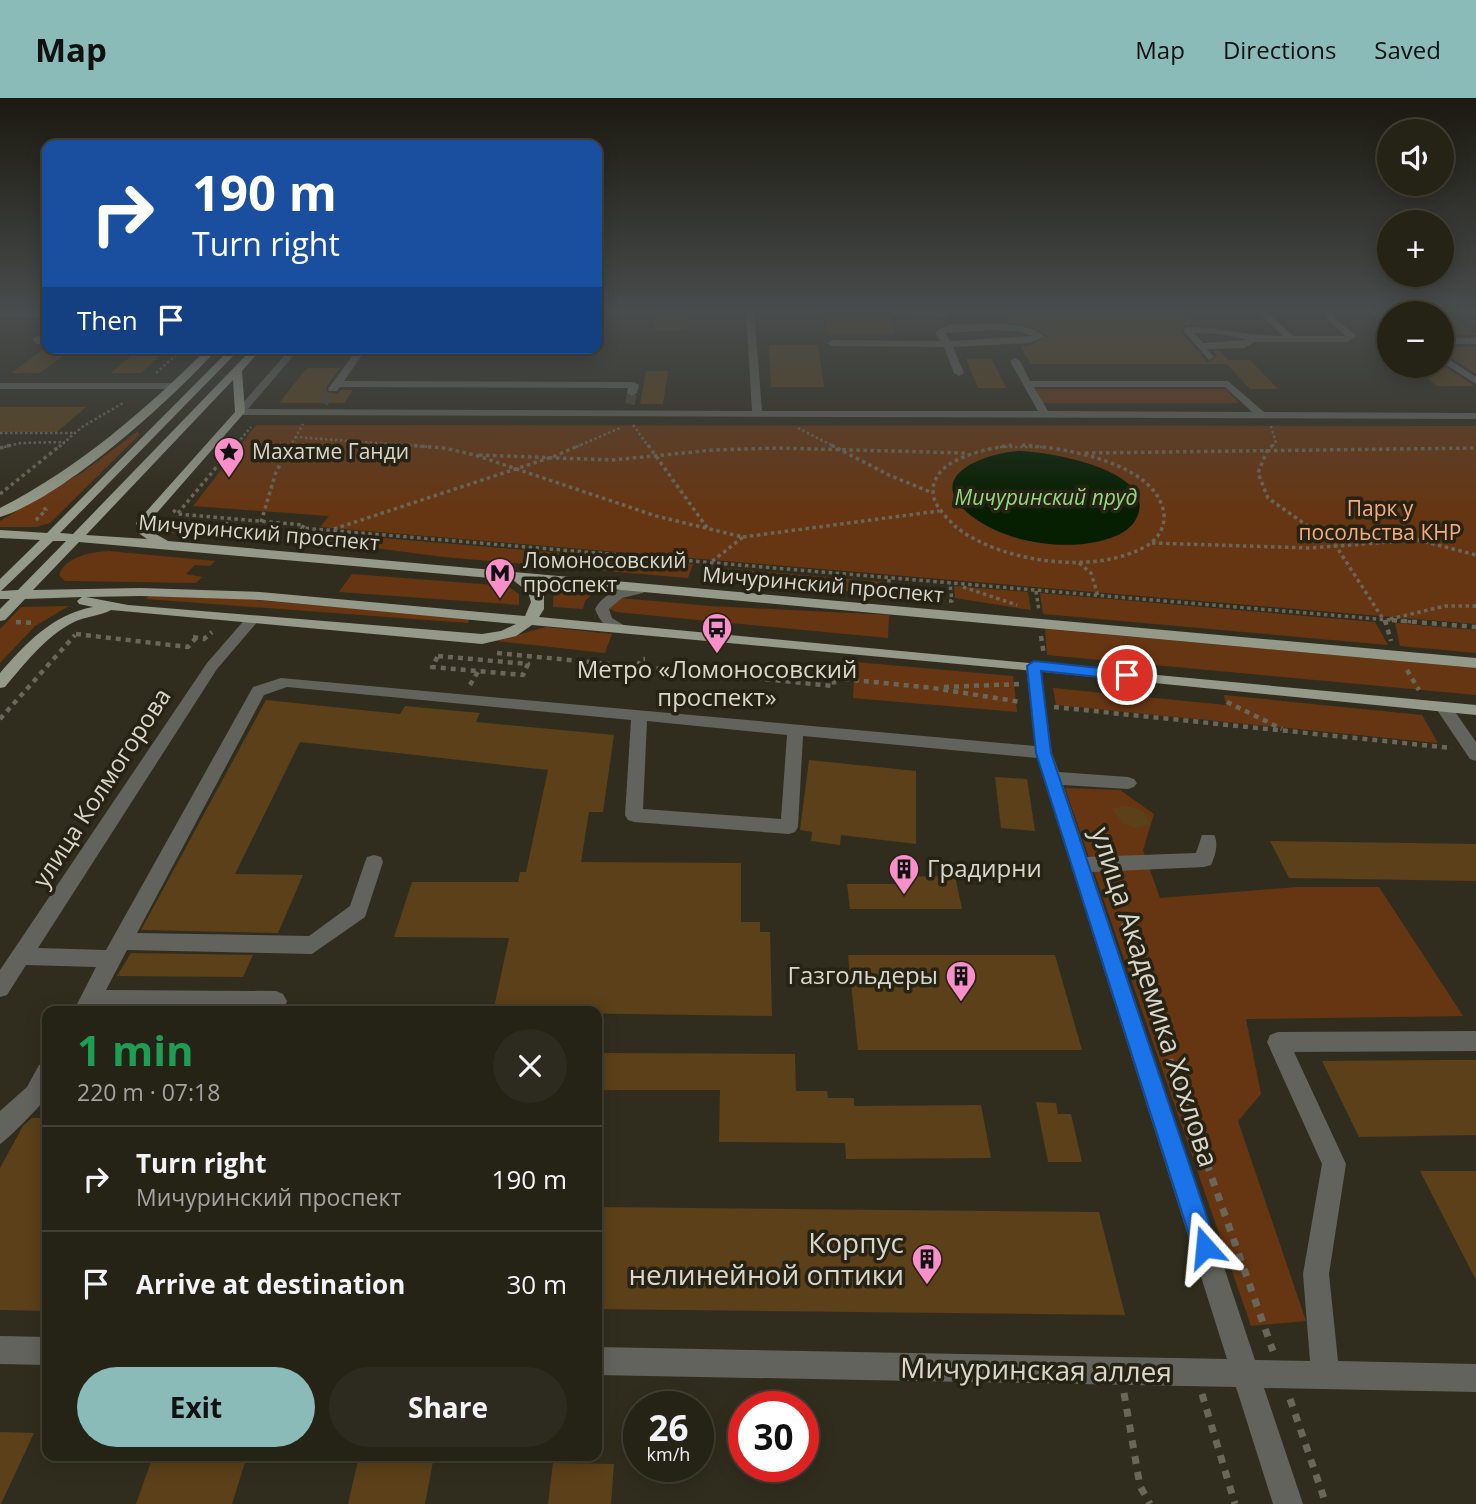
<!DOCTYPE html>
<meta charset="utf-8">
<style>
:root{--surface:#252216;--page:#2d2a1f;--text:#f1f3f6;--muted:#a3a4a1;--line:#423f35;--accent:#8bbbb9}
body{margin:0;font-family:"Open Sans",sans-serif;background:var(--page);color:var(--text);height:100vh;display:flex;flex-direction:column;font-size:26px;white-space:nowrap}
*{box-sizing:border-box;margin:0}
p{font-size:23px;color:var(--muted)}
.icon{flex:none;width:38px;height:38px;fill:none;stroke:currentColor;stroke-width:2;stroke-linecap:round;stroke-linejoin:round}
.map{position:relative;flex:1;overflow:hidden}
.side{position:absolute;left:42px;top:908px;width:560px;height:455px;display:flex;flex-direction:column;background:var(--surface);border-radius:14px;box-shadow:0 4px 18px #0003,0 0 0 2px var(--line)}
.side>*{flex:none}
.top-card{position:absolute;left:42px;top:42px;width:560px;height:214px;border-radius:14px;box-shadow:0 4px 18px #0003,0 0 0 2px var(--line);background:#1a4fa0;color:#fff;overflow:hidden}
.fabs{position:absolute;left:1377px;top:21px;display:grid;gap:14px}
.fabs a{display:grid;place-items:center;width:77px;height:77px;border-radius:50%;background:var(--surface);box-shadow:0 4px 18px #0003,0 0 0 2px var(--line);font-size:35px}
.speed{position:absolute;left:623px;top:1293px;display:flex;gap:14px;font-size:35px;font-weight:700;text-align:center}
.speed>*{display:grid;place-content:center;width:91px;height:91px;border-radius:50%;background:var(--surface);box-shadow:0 4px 18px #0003,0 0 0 2px var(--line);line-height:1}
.speed small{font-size:18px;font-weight:400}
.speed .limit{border:10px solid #d22;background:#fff;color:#111}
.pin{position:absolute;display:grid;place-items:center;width:60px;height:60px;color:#fff;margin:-30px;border:4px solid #fff;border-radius:50%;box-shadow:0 2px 7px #0007}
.me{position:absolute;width:77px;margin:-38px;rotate:342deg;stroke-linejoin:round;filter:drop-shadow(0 0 5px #0008)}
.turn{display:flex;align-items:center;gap:24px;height:147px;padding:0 35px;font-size:32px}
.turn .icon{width:91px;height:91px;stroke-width:2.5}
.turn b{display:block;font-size:49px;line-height:60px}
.then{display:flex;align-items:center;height:66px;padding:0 35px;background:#0003;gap:14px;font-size:26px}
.round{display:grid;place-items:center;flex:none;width:74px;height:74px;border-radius:37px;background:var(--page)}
.summary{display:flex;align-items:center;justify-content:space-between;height:119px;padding:0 35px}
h1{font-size:42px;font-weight:700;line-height:52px;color:#1e9e55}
.action{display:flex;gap:14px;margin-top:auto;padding:14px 35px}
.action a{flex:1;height:80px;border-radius:42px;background:var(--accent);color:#111;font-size:28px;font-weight:700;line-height:80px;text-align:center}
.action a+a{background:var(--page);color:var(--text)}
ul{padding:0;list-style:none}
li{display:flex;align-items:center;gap:21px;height:105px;padding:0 35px;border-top:2px solid var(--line)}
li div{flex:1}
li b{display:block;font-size:26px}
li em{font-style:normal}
header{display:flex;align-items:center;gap:42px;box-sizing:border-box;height:98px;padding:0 35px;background:var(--accent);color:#111}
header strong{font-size:33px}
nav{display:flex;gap:38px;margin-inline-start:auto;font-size:24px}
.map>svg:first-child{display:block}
</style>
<header>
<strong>Map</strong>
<nav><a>Map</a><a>Directions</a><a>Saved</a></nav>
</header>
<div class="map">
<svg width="1476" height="1406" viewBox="0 0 1476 1406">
<rect width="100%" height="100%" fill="#312d1e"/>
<g fill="#663613">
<path d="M824 212H888L895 236H828Z"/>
<path d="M1036 291H1226L1239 305H1043Z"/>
<path d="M256 327 1476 328V526L320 429 329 418 193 408Z"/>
<path d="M138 333 139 337 50 425 36 429H0V423L83 374Z"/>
<path d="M161 420 212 424 198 438 164 434 158 427Z"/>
<path d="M311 434 693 466 688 480 444 459 305 441Z"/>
<path d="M108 453 215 463 210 468 195 467 186 476 202 479 196 485 72 483H65L59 477C65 459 91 454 108 453Z"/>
<path d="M709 469 884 484V494L837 493 705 482Z"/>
<path d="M352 476 507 488 519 496V507L339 494Z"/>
<path d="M954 488 1028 494 1031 512 955 500Z"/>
<path d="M554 492 593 495 585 503 583 511 553 509Z"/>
<path d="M1040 495 1375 524 1388 547 1043 516Z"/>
<path d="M149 498 243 501 470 520 468 525 146 501Z"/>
<path d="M620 500 710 508 889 517 888 540 616 514 608 510Z"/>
<path d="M69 508 35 528 0 565V531L21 509Z"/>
<path d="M1395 525 1476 532V555L1400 548Z"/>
<path d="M542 530 546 529 612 536 605 555 496 543Z"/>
<path d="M1045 531 1476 570V597L1047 557Z"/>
<path d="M855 564 1013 578 1017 614 853 600Z"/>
<path d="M1053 590 1226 607 1224 597 1422 617 1438 645 1056 607Z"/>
<path d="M1065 690 1120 692 1154 716 1143 752 1160 800 1297 789H1379L1463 918 1246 921 1261 996 1238 1023 1306 1223 1251 1228Z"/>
</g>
<path fill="#061f01" d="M1018 353C1046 353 1162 372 1136 421 1129 435 1110 441 1096 444 1056 452 1005 443 973 419 920 379 982 356 1018 353Z"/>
<g fill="#5b4019">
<path d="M657 212H689L687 232H654Z"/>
<path d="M1002 212H1182L1195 227H1185L1181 234 1207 264 1217 259 1213 253H1220L1228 262H1250L1278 291H1250L1227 266H1030L1021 248 1030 247 1048 238 1032 229 1008 224Z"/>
<path d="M1449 217 1476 236V237H1442V221Z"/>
<path d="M769 247H818L824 289H771Z"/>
<path d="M1442 249H1476V276L1442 254Z"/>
<path d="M45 250H73L40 275H11Z"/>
<path d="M140 250H168L141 275H111Z"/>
<path d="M966 261H992L1006 290H978Z"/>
<path d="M1442 267 1475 288H1437L1412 268Z"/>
<path d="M307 270H340L326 289 327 294 337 296 341 292H353L344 305H279Z"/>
<path d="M646 273H668L663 306H640Z"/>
<path d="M0 309H86L57 334H0Z"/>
<path d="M266 602 400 616 405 608 480 615 476 624 614 637 603 714H589L581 764 741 765V824H760V834H770L772 918 493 914 509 840 394 839 412 784H518L520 774H526L548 672 300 644 235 776 303 777 278 835 141 832Z"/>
<path d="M809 662 916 673V746L841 737 840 747 811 743 812 734 800 732Z"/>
<path d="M995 679 1027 681 1035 733 1001 730Z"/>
<path d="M1126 708 1143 713 1151 727 1135 730 1123 725 1112 711Z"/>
<path d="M1270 743 1476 746V783L1289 780Z"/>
<path d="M955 778 962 811H850L847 786H895L894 779Z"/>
<path d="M131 855 253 857 243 879 117 878Z"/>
<path d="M848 857H1055L1082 952H858Z"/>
<path d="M597 955 795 956 796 993H827L828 1000H854V1008L981 1007 991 1060 846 1061 845 1045 719 1044 720 992H597Z"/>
<path d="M1440 962H1476V1037L1359 1039 1322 963Z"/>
<path d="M1036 1004 1056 1005 1058 1016H1071L1082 1064H1048Z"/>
<path d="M32 1020H47V1213L0 1212V1070L23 1028Z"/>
<path d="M1420 1073H1476V1182Z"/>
<path d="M597 1109 1099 1114 1125 1217 597 1211Z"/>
<path d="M0 1334 34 1335 1 1406H0Z"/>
<path d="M153 1358H247L232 1406H136Z"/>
<path d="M359 1358H434L425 1406H348Z"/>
<path d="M553 1365 614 1366 611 1406H548Z"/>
</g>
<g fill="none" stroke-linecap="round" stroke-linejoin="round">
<g stroke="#4a4638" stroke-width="10" stroke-dasharray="10 5" stroke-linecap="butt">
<path d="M323 305 331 294"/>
<path d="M630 306 632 295"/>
</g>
<g stroke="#6a675a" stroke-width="2.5" stroke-dasharray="2.5 2.5" stroke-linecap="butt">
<path d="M156 275 184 250"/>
<path d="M633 327 649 349"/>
<path d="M1271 328 1276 345 1271 349"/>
<path d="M798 330 835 349"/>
<path d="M0 335H75"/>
<path d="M295 339 431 349"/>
<path d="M4 349 21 345 65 344"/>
<path d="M59 349 82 329 123 305"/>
<path d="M234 349 251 329"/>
<path d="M290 349 303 326"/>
<path d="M576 349 622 329"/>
<path d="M1000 349H1043"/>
</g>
<g stroke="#6a675a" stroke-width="3.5" stroke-dasharray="3.5 3.5" stroke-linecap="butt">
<path d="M407 347 444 350 475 357 656 418 743 439 710 465"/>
<path d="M648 347 708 431"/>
<path d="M831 347 889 377 933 395"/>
<path d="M1012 347C985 351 925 362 934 400 937 411 948 421 956 429 1002 465 1097 478 1148 447 1159 440 1165 428 1164 416 1157 364 1062 349 1020 347"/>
<path d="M1273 347 1267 353 1258 375 1268 400 1336 448 1385 524"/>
<path d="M0 350 11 347"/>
<path d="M1085 355 1476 350"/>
<path d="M479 357 612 362 714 352 777 350 966 355"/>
<path d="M0 396 61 347"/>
<path d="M173 412 178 416 304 427 302 430 1413 524"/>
<path d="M178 415 235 347"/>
<path d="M36 422 46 412 42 408"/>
<path d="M261 424 276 374 291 347"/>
<path d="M334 431 555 358 580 347"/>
<path d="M278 435 296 437"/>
<path d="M216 437 231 422"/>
<path d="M743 439 939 413"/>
<path d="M287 443 302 430"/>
<path d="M1152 445 1309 450 1418 442 1476 457"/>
<path d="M1079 465 1091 475 1098 498"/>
<path d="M889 481V498"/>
<path d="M963 489 1017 507"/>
<path d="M1036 493 1039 513"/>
<path d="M949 503H952L950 486"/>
<path d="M1390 521 1445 508H1476"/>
</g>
<g stroke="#6a675a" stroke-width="4.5" stroke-dasharray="5 5" stroke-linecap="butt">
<path d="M1385 522 1391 543"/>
<path d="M1392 522 1476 529"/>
<path d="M16 524 35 525"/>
<path d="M76 536 188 549 196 540"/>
<path d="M1041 538 1044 557"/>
<path d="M193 539 204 541 212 534"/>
<path d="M497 555 834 588V580L818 579"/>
<path d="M438 558 528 566 523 577 432 569Z"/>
<path d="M638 568 641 561H645"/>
<path d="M1407 572 1419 592"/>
<path d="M834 580 933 590 1021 604"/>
<path d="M470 587 479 572"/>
<path d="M944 589 1020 586"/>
<path d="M1227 604 1282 631"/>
<path d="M1054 609 1452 650"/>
<path d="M0 621 75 537"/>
</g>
<path stroke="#6a675a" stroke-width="5" stroke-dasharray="6 6" stroke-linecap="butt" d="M1123 825 1197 1036"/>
<g stroke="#6a675a" stroke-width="7" stroke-dasharray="8 8" stroke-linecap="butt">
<path d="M1196 1035 1273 1253"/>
<path d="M1124 1295 1140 1388 1150 1406"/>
<path d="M1202 1296 1235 1406"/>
<path d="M1290 1301 1326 1406"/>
</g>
<g fill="#62635c" fill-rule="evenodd">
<path d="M746 212H754L762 313H1038L1010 263 1015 260 1020 263 1030 283H1228L1264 314 1476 315V321L240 317 235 314 291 250H300L248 311 752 313ZM1034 289H1225L1252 314 1048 313Z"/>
<path d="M893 212 945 213 949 216 945 219 890 217Z"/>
<path d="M1256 212H1265L1293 238H1345L1324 218 1327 212H1336L1333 218 1356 238 1347 244H1255L1244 250 1207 251 1214 259 1209 262 1183 232 1187 229C1220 230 1250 238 1283 238ZM1194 235 1220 236 1247 242 1203 245Z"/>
<path d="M1367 212H1377L1390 221V228Z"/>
<path d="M1440 212H1451L1442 218 1438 215Z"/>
<rect x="0" y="214" width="47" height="6"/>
<path d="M983 226C1003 226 1028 225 1045 239L1029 245 953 249 964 275 959 278 954 275 944 249 832 248 827 245 832 242 940 243 935 234 948 227ZM997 232 1021 234 1033 238 950 243 945 235Z"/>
<path d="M47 234V240L44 241H47V247L37 246 32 241Z"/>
<rect x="1442" y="240" width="34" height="6"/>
<path d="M358 250H367L344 283 634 284 639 287 637 295 632 298 627 295 628 290 340 289 337 293H329L328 291Z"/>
<path d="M1442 257 1476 279V286L1442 264Z"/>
<path d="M0 285H175L180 288 175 291H0Z"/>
<path d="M638 488 645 492 643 495 622 500 609 511 612 520 630 531 628 534C612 537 600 525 595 511 605 494 619 491 638 488Z"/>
<path d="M252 518 259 522 217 571 38 850 106 852 253 589 281 580 1035 648 1026 568 1029 565H1039L1052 655 1059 674 1128 679 1134 681 1137 685 1134 689 1128 691 1063 687 1087 759 1196 755 1202 737H1214C1219 745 1215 759 1211 767L1204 769 1092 774 1255 1262 1310 1263 1303 1176 1322 1066 1267 944 1270 937 1278 934 1476 933V953L1294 954 1346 1066 1329 1176 1338 1263 1476 1266V1294L1264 1290 1303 1406H1273L1236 1289 597 1277V1249L1227 1261 1037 660 803 638 798 729 795 734 789 736 634 724 628 722 625 717 631 622 287 589 264 597 137 835 309 838 350 808 365 764 367 759 374 757 381 759 383 764 365 819 312 856 127 852 106 892 276 893 283 896 287 903 283 914H73L96 869 26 867 7 897 0 899V872L207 565 247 519ZM647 623 787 637 781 721 643 711Z"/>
<path d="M1443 604 1449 605 1476 644V663L1470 661 1435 609Z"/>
<path d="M47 964C47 974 50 989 47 998 45 1004 5 1044 0 1046V1013L27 989 39 967Z"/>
<path d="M0 1238 47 1239V1267L0 1266Z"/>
</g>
<g fill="#959989" fill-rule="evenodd">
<path d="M208 250H218C174 300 63 400 0 419V410C80 369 145 312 208 250Z"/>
<path d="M231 250H241L60 435 73 436 253 250H262L242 273 245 314 148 425 152 434 168 443 1476 560V570L534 484 544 498V511L539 519 1476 607V617L1034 573 532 527 516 538 482 546 111 512C101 518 86 518 74 524 46 538 26 564 5 589L0 590V575C25 546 53 516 93 509L79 506 77 503 82 499 25 501 5 522 0 523V511L10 501H0V481L40 442 0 440V432L47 435ZM233 282 235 314 136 425 140 436 147 441 86 437ZM53 443H66L18 492 1 493ZM79 444 513 482 528 494 531 504 525 518 260 494 141 490 33 492ZM141 498 260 502 516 526 501 533 482 536 128 507 86 499Z"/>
</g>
</g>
<linearGradient id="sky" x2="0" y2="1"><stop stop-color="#1b1910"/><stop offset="0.52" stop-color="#484c4c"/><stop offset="1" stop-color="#484c4c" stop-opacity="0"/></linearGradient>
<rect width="1476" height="409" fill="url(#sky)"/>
<path fill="#1a73e8" stroke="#114b97" stroke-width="2" d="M1034 563 1127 573 1134 577 1127 582 1041 573 1051 655 1217 1149 1213 1157 1205 1161 1197 1157 1193 1149 1036 655 1027 568Z"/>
<defs>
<g id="sight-pin" transform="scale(1.575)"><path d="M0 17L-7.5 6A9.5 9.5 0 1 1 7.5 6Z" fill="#f98fc8" stroke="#272314"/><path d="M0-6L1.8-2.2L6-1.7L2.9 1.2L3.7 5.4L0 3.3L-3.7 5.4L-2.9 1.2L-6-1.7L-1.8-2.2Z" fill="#111"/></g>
<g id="metro-pin" transform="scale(1.575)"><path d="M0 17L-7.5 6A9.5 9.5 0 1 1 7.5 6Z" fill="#f98fc8" stroke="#272314"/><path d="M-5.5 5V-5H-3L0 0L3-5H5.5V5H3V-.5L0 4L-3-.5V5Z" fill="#111"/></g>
<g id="bus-pin" transform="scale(1.575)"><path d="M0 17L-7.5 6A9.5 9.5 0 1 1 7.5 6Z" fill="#f98fc8" stroke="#272314"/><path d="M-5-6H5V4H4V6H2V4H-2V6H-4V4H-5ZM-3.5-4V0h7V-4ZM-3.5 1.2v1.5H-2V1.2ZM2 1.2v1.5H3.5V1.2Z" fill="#111"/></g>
<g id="building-pin" transform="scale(1.575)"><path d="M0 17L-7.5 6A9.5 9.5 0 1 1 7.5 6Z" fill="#f98fc8" stroke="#272314"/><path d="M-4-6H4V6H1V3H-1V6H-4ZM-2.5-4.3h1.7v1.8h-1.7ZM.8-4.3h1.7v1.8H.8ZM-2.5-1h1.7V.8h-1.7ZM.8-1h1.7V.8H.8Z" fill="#111"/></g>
</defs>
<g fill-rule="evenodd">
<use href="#sight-pin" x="229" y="354"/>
<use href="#metro-pin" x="500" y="475"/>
<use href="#bus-pin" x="717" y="530"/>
<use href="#building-pin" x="904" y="771"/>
<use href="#building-pin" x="961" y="878"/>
<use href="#building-pin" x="927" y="1161"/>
</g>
<g text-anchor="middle" stroke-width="7" stroke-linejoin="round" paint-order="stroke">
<g font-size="21" fill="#d9d7cd" stroke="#272314" text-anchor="start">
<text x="252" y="361">Махатме Ганди</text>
<text x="523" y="470">Ломоносовский<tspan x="523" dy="24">проспект</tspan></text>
</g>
<g font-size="21" font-style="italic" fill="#93d980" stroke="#272314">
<text x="1046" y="407">Мичуринский пруд</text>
</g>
<g font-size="21" fill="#f8ab7b" stroke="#272314">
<text x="1380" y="418">Парк у<tspan x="1380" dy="24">посольства КНР</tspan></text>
</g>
<g font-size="21" fill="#d9d7cd" stroke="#272314">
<text transform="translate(259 435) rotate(5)" y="7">Мичуринский проспект</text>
<text transform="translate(823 487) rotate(5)" y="7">Мичуринский проспект</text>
</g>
<g font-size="24" fill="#d9d7cd" stroke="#272314">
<text x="717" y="580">Метро «Ломоносовский<tspan x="717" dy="28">проспект»</tspan></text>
<text x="927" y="779" text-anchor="start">Градирни</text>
<text x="938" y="886" text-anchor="end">Газгольдеры</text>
</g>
<g font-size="24" fill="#d9d7cd" stroke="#272314">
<text transform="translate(102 690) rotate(-57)" y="8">улица Колмогорова</text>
</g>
<g font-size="28" fill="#d9d7cd" stroke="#272314">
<text transform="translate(1155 899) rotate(72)" y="10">улица Академика Хохлова</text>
<text transform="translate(1036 1272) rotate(1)" y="10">Мичуринская аллея</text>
</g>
<g font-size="28" fill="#d9d7cd" stroke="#272314" text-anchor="end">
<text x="904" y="1155">Корпус<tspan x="904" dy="32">нелинейной оптики</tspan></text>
</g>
</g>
</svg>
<div class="fabs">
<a><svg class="icon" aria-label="sound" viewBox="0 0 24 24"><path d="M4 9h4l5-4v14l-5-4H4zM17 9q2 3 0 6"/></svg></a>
<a>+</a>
<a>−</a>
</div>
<div class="speed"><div>26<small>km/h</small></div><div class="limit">30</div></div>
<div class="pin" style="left:1127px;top:577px;background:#d93025"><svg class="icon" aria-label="arrive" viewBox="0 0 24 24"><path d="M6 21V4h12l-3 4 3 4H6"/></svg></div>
<svg class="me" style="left:1205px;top:1149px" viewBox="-20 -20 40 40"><path d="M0-17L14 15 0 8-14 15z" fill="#1a73e8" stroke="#fff" stroke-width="4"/></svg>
<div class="top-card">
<div class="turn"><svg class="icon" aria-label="right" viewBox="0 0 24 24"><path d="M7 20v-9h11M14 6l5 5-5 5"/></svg><div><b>190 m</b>Turn right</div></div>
<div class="then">Then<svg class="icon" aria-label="arrive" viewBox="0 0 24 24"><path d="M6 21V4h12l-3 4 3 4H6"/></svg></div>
</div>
<section class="side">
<div class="summary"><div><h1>1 min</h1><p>220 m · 07:18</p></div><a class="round"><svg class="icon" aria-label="close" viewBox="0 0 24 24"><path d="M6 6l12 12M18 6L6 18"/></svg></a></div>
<ul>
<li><svg class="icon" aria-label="right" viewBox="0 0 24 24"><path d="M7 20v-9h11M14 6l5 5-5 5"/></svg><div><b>Turn right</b><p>Мичуринский проспект</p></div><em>190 m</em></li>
<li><svg class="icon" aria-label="arrive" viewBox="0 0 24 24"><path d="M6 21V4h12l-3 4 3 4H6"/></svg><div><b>Arrive at destination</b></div><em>30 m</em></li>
</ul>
<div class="action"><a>Exit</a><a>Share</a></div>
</section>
</div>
